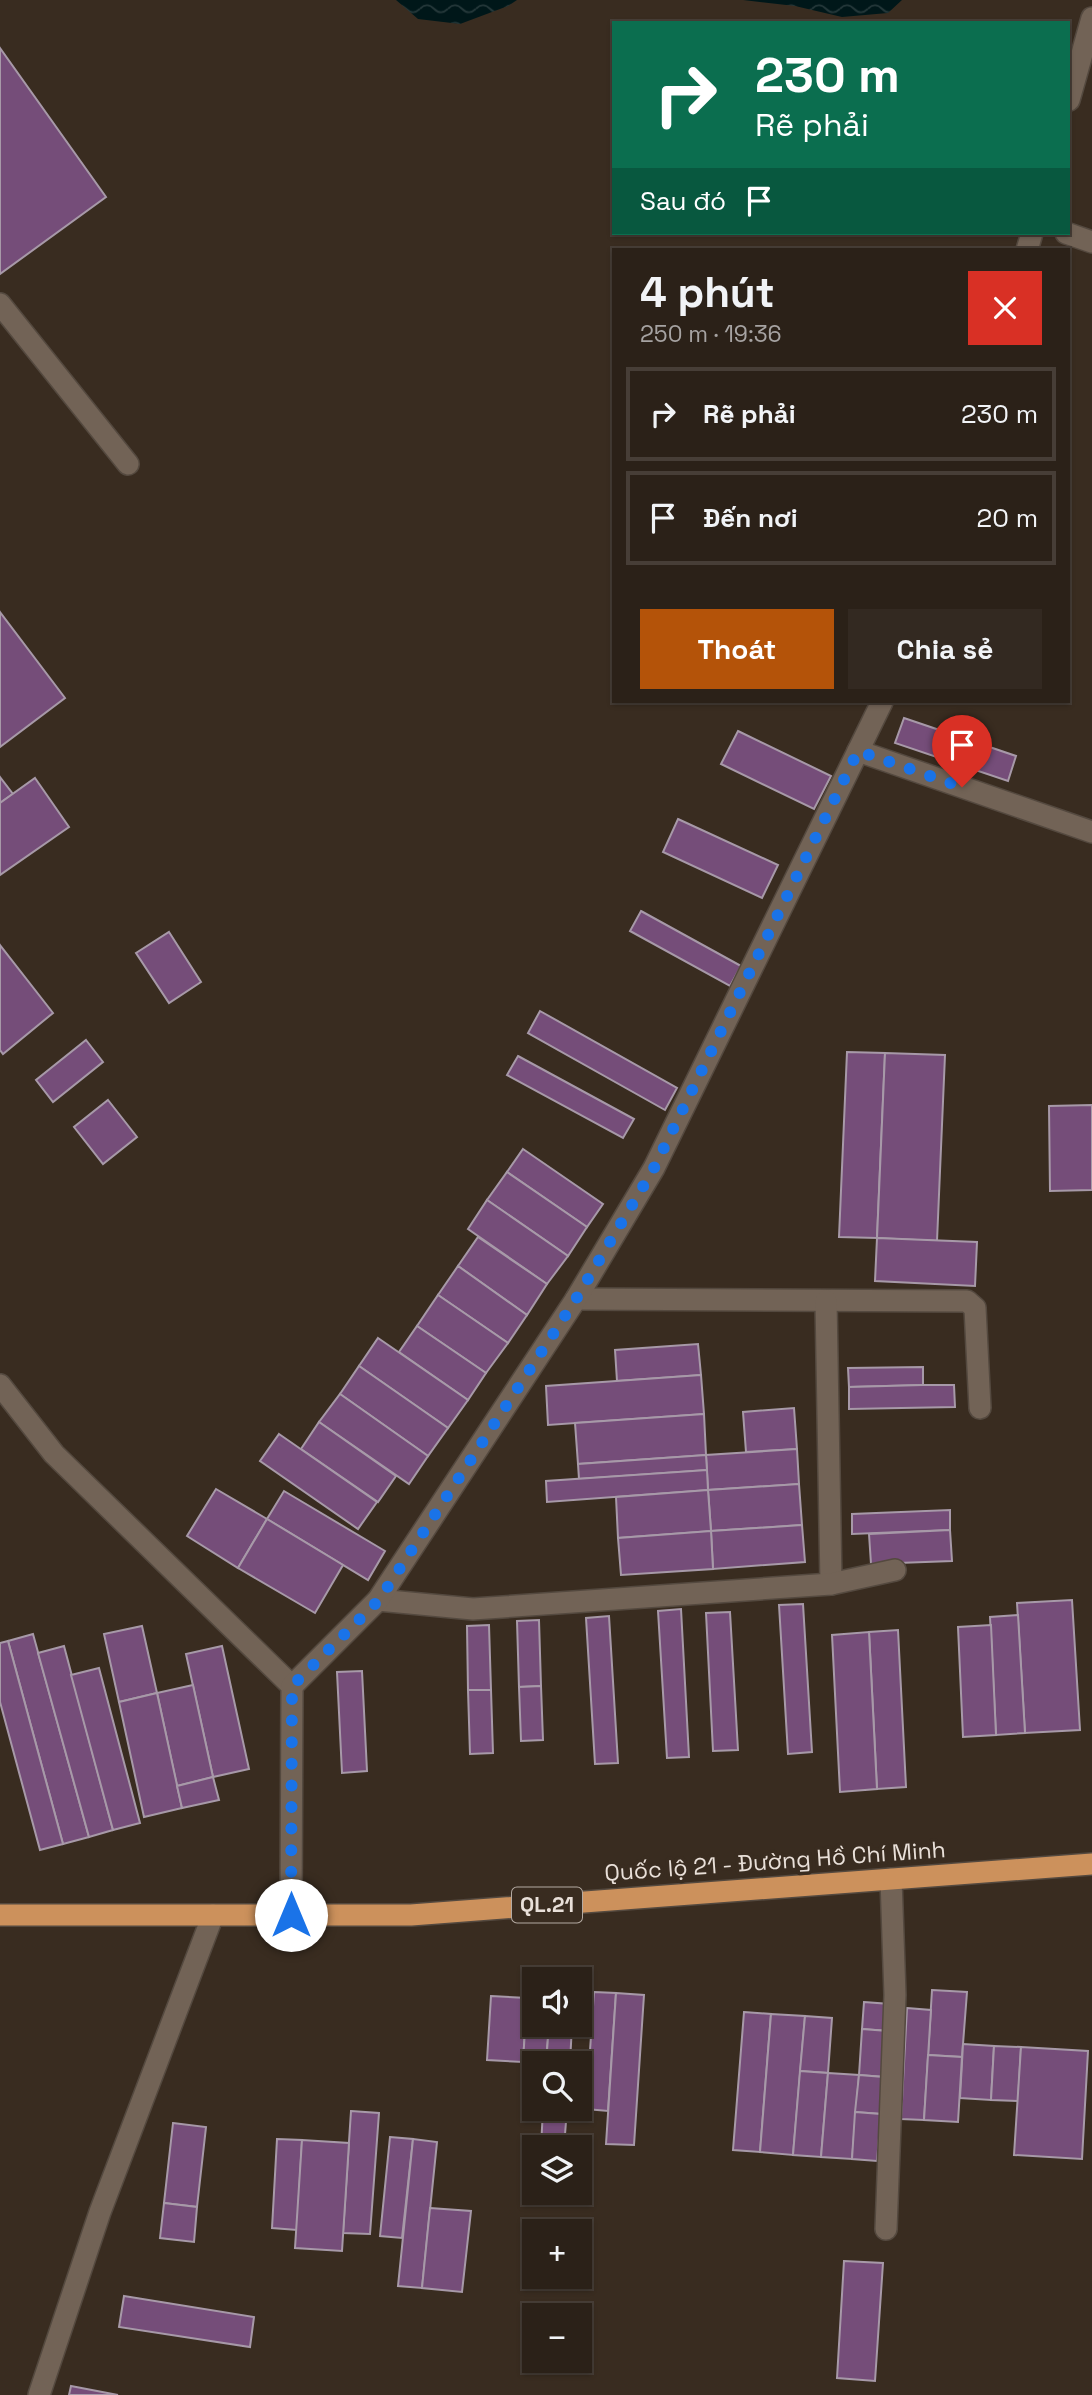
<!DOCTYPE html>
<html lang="vi">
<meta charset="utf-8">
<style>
:root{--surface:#2b2118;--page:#332921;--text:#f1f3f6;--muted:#a6a3a2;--line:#473e37;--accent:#b45309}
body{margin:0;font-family:"Space Grotesk",sans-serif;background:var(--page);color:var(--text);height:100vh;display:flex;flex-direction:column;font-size:26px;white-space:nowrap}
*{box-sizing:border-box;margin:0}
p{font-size:23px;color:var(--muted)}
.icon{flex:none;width:38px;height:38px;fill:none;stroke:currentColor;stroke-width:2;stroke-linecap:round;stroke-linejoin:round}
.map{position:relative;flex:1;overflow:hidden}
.panel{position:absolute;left:612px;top:248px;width:458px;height:455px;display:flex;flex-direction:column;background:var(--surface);border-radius:0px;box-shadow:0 2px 5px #0004,0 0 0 2px var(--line)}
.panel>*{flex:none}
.guide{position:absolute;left:612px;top:21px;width:458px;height:214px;border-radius:0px;box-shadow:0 2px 5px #0004,0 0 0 2px var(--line);background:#0b6e4f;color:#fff;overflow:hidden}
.buttons{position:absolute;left:522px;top:1967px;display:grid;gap:14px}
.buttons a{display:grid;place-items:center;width:70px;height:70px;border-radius:0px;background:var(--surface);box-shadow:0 2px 5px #0004,0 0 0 2px var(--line);font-size:35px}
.pin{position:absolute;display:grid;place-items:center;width:60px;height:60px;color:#fff;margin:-72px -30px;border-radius:50% 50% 50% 0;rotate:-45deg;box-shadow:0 0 7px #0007}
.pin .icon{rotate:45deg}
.me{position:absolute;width:77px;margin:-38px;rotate:0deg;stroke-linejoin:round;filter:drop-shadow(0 0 5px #0008)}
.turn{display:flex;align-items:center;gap:24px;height:147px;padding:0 28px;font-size:32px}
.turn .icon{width:91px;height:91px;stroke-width:2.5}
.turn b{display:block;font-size:49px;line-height:60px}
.then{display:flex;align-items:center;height:66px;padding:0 28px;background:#0003;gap:14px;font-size:26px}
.round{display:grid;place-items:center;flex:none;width:74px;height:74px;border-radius:0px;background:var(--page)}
.summary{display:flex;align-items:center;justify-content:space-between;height:119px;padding:0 28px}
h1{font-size:42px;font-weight:700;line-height:52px}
.button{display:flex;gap:14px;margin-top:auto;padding:14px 28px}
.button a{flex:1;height:80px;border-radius:0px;background:var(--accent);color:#fff;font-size:28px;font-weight:700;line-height:80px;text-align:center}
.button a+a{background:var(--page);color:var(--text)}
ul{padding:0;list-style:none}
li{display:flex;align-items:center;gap:21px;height:94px;margin:0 14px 10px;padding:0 14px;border:4px solid var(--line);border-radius:0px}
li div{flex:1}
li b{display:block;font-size:26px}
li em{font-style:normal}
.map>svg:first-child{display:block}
</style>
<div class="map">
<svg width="1092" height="2395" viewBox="0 0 1092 2395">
<defs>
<pattern id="water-waves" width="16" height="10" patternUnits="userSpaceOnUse" patternTransform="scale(1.75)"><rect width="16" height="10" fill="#001719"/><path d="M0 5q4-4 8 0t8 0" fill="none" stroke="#25383a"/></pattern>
</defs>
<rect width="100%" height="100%" fill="#392c20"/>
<g fill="url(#water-waves)">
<path d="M396 0H517L508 6 460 24 418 19Z"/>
<path d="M743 0H902L888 13 842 17 795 6Z"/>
</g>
<g fill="#754d79" stroke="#a799a8" stroke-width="2">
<path d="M0 48 106 197 0 274Z"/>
<path d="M0 612 65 698 0 747Z"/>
<path d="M904 718 1016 756 1008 781 895 743Z"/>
<path d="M738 731 831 776 814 809 721 764Z"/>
<path d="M0 777 13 794 0 803Z"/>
<path d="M35 778 69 827 0 875V803Z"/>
<path d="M678 819 778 865 762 898 663 852Z"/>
<path d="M641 911 741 966 730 986 630 931Z"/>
<path d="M169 932 201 982 169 1003 136 953Z"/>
<path d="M0 945 53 1013 3 1054 0 1050Z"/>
<path d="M540 1011 677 1088 665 1110 528 1033Z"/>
<path d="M86 1040 103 1062 53 1102 36 1080Z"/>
<path d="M847 1052 885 1053 877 1238 839 1237Z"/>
<path d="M885 1053 945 1055 937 1241 877 1238Z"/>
<path d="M518 1056 634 1119 623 1138 507 1075Z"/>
<path d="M108 1100 137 1137 103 1164 74 1127Z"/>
<path d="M1092 1105V1190L1050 1191 1049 1106Z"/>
<path d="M523 1149 603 1204 587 1227 507 1172Z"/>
<path d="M507 1172 587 1227 568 1256 487 1200Z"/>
<path d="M487 1200 568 1256 547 1284 468 1229Z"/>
<path d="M478 1237 547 1284 527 1315 458 1266Z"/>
<path d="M877 1238 977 1242 975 1286 875 1281Z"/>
<path d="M458 1266 527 1315 508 1343 438 1295Z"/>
<path d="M438 1295 508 1343 486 1373 417 1326Z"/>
<path d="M417 1326 486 1373 468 1400 399 1352Z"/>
<path d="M378 1338 468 1400 448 1428 359 1366Z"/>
<path d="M698 1344 701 1375 617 1381 615 1350Z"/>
<path d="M359 1366 448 1428 428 1456 340 1394Z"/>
<path d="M923 1367V1385L849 1387 848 1368Z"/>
<path d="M701 1375 704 1414 548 1425 546 1386Z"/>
<path d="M923 1385H954L955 1407 849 1409V1387Z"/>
<path d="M340 1394 428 1456 409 1484 319 1422Z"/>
<path d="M794 1408 797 1449 746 1452 743 1412Z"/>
<path d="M704 1414 706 1455 578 1464 575 1423Z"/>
<path d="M319 1422 396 1476 378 1502 301 1449Z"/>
<path d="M279 1434 377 1502 358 1529 260 1461Z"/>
<path d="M797 1449 799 1484 708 1490 706 1455Z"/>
<path d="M706 1455 707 1470 579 1479 578 1464Z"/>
<path d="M707 1470 708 1490 547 1502 546 1481Z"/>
<path d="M799 1484 802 1525 711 1531 708 1490Z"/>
<path d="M216 1489 267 1519 238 1568 187 1536Z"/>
<path d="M708 1490 711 1531 618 1538 616 1497Z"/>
<path d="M284 1491 385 1551 368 1580 267 1519Z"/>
<path d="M950 1510V1530L852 1534V1514Z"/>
<path d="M267 1519 343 1565 315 1613 238 1568Z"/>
<path d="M802 1525 805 1562 713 1569 711 1531Z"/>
<path d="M950 1530 952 1561 871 1564 869 1534Z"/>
<path d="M711 1531 713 1569 621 1575 618 1538Z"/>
<path d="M1072 1600 1080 1730 1025 1733 1017 1603Z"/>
<path d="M803 1604 812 1752 788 1754 779 1605Z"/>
<path d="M681 1609 689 1757 667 1758 658 1611Z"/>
<path d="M730 1612 738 1750 713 1751 706 1613Z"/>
<path d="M1018 1615 1025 1733 996 1735 990 1617Z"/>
<path d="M609 1616 618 1763 595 1764 586 1618Z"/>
<path d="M539 1620 541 1686 519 1687 517 1621Z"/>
<path d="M489 1625 491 1690H468L467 1626Z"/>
<path d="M991 1625 996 1735 963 1737 958 1627Z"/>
<path d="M142 1626 157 1693 119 1702 104 1634Z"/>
<path d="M898 1630 906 1787 877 1789 869 1632Z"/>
<path d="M869 1632 877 1789 840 1792 832 1635Z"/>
<path d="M33 1634 89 1837 63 1844 8 1641Z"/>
<path d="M8 1641 63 1844 40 1850 0 1702V1643Z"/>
<path d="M64 1646 113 1830 89 1837 38 1653Z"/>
<path d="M222 1646 249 1769 213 1777 186 1654Z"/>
<path d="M99 1668 140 1823 113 1830 71 1675Z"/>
<path d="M362 1671 367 1771 342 1773 337 1672Z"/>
<path d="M193 1685 213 1777 177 1786 157 1693Z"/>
<path d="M541 1686 543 1740 521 1741 519 1687Z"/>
<path d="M468 1690H491L493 1753 470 1754Z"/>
<path d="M157 1693 182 1808 144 1817 119 1702Z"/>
<path d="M213 1777 219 1800 182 1808 177 1786Z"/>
<path d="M932 1990 967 1992 962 2057 928 2055Z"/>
<path d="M594 1992 616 1993 608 2111 586 2109Z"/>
<path d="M616 1993 644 1995 634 2145 606 2144Z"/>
<path d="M491 1996 527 1998 523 2062 487 2060Z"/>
<path d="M527 1998H534V2025H549L546 2063 523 2062Z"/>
<path d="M864 2002 890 2004 888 2031 862 2029Z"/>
<path d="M907 2008 931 2010 924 2120 901 2119Z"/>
<path d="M744 2012 771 2014 760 2152 733 2150Z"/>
<path d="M771 2014 805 2016 793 2155 760 2152Z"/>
<path d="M805 2016 832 2018 828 2073 800 2071Z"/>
<path d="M549 2025H572L570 2063H546Z"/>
<path d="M862 2029 888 2031 884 2077 859 2075Z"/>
<path d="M963 2044 994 2046 991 2100 960 2098Z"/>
<path d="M994 2046 1021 2047 1018 2101 991 2100Z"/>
<path d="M1021 2047 1088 2051 1082 2159 1014 2155Z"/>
<path d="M928 2055 962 2057 958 2122 924 2120Z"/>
<path d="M800 2071 828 2073 821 2157 793 2155Z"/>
<path d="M828 2073 859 2075 852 2159 821 2157Z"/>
<path d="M859 2075 884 2077 881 2114 855 2112Z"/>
<path d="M543 2109H567L564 2147H541Z"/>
<path d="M351 2111 379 2113 370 2234 343 2233Z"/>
<path d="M855 2112 881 2114 877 2161 852 2159Z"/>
<path d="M173 2123 206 2127 197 2207 164 2203Z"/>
<path d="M390 2137 413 2139 402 2238 380 2236Z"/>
<path d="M277 2139 302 2140 297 2230 272 2228Z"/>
<path d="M413 2139 437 2142 422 2288 398 2286Z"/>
<path d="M302 2140 349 2143 342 2251 295 2248Z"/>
<path d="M164 2203 197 2207 194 2242 160 2238Z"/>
<path d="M430 2208 471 2211 462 2292 422 2288Z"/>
<path d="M844 2261 883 2263 875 2381 837 2378Z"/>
<path d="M124 2296 254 2317 250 2347 119 2327Z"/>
<path d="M71 2386 118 2395H69Z"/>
</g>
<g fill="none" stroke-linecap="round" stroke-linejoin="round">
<g stroke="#54493f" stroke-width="24">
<g id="minor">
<path d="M1069 100 1092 18"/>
<path d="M1066 233 1092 242"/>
<path d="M1027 250 1032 233"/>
<path d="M0 304 128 464"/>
<path d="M858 751 1092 832"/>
<path d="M576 1299 967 1301 975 1308 980 1408"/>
<path d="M826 1301 831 1584"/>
<path d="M0 1385 54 1454 292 1686 291 1915"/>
<path d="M378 1600 473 1609 831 1584 895 1570"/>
<path d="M292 1686 378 1600 576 1299 654 1168 882 702"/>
<path d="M886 2229 895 1995 891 1879"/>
<path d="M39 2395 100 2212 213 1915"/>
</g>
</g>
<g stroke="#54493f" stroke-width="24">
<path id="highway" d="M0 1915H411L1092 1864"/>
</g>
<use href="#minor" stroke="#726356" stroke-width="21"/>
<use href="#highway" stroke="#cc915c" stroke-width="21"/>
</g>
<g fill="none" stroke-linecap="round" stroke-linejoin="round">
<path stroke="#1a73e8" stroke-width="12" stroke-dasharray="0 21.6" d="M291 1915 292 1686 379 1600 576 1299 654 1168 858 751 962 787"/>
</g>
<g text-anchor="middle" stroke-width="7" stroke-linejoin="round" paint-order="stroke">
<rect fill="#392c20" stroke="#b4aaa2" stroke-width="2" x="512" y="1887.5" width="70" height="35" rx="5"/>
<g font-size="21" font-weight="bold" fill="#e9e0d9">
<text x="547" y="1912">QL.21</text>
</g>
<g font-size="23" fill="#e9e0d9" stroke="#392c20">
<text transform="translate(775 1861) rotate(-4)" y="8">Quốc lộ 21 - Đường Hồ Chí Minh</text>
</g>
</g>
</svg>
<div class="buttons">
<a><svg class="icon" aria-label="sound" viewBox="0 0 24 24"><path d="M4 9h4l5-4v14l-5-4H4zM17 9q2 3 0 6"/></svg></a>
<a><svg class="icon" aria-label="search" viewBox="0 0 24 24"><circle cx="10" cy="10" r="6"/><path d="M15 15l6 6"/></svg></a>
<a><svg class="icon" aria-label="layers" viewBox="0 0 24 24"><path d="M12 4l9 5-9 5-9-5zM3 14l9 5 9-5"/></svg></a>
<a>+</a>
<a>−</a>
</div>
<div class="pin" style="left:962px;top:787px;background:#d93025"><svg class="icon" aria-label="arrive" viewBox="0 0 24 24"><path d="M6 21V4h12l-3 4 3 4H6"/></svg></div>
<svg class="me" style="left:291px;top:1915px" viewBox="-20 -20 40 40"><circle r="19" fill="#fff"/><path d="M0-13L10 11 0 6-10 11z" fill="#1a73e8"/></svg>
<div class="guide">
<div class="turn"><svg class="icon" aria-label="right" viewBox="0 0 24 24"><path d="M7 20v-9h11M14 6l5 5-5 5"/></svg><div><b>230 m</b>Rẽ phải</div></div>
<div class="then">Sau đó<svg class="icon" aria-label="arrive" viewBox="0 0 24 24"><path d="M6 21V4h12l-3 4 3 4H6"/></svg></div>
</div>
<section class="panel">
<div class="summary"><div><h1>4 phút</h1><p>250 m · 19:36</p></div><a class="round" style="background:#d93025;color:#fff"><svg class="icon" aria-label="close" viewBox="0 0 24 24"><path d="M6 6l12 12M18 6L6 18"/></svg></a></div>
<ul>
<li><svg class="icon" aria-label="right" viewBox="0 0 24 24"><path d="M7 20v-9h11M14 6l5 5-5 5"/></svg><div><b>Rẽ phải</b></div><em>230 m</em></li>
<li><svg class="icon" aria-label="arrive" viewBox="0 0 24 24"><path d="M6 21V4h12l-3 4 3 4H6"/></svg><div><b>Đến nơi</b></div><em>20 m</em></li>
</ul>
<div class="button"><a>Thoát</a><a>Chia sẻ</a></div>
</section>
</div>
